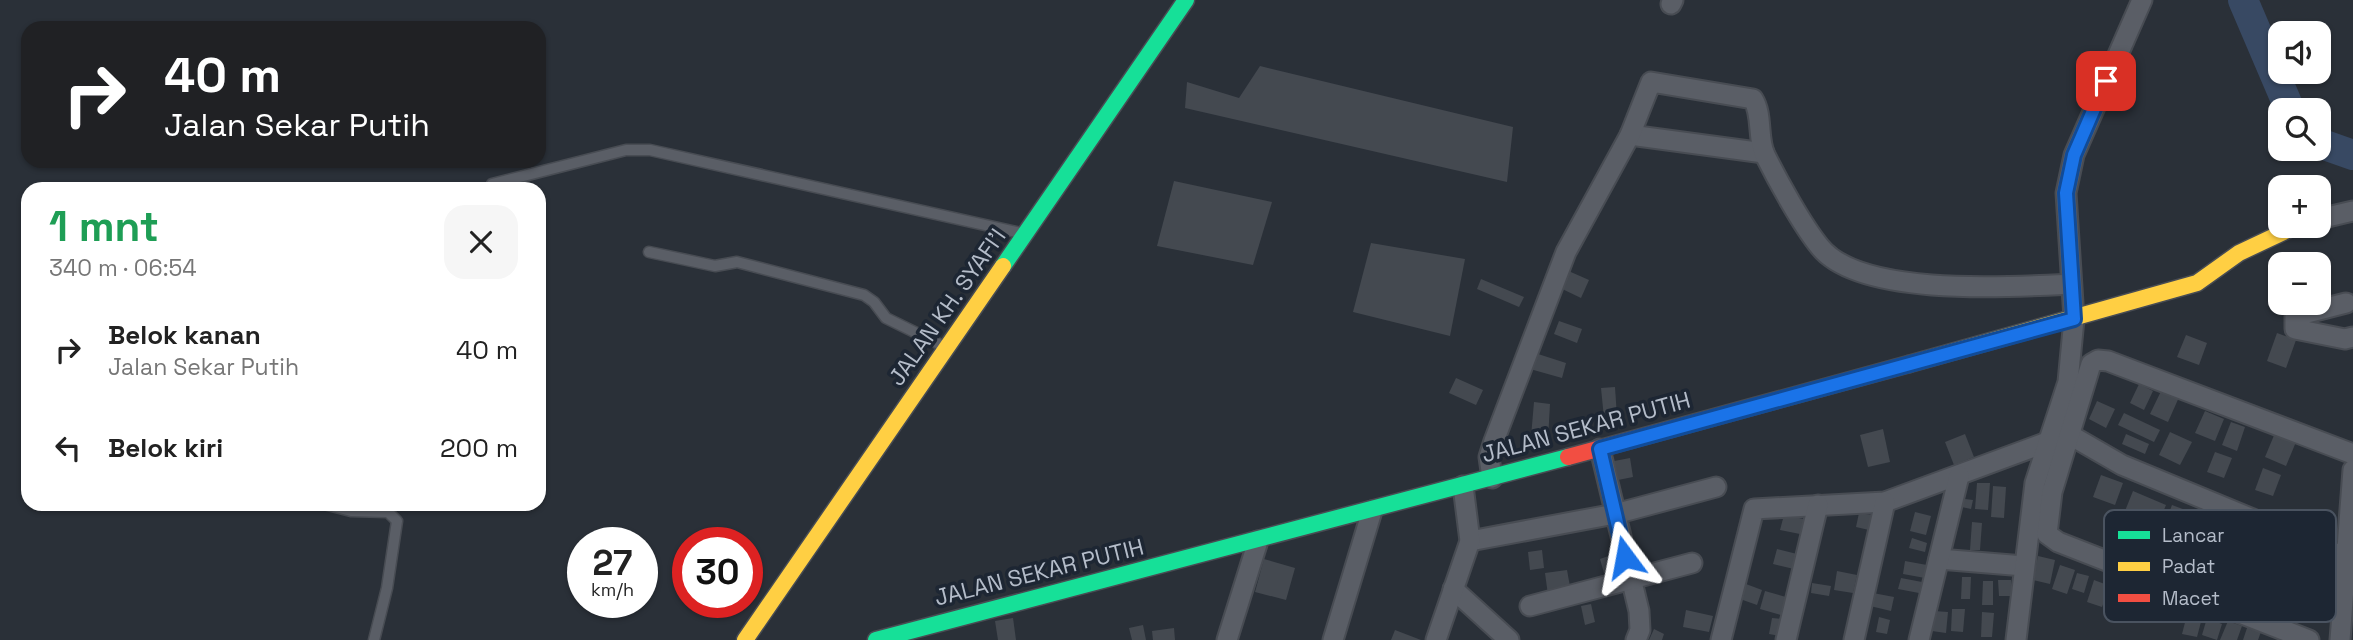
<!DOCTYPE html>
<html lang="id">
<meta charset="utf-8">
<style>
:root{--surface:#fff;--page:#f6f6f6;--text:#222;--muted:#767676}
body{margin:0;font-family:"Space Grotesk",sans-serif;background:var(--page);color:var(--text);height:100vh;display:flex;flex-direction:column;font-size:26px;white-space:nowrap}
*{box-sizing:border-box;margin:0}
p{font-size:23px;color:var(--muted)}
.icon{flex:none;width:38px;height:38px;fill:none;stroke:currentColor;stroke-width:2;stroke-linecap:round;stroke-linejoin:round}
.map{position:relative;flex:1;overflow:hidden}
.panel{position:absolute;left:21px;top:182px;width:525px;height:329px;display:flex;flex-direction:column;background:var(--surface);border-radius:21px;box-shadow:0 2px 5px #0004}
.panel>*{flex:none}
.hud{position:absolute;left:21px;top:21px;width:525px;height:147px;border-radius:21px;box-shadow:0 2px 5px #0004;background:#202124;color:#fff;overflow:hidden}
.fabs{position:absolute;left:2268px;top:21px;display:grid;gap:14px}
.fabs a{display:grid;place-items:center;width:63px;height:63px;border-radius:14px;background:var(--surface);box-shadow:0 2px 5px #0004;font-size:35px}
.speed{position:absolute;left:567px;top:527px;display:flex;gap:14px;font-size:35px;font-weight:700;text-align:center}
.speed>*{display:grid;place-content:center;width:91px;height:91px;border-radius:50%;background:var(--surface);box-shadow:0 2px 5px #0004;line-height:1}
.speed small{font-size:18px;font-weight:400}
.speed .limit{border:10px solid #d22;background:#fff;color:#111}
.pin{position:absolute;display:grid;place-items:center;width:60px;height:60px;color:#fff;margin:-30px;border-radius:14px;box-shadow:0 4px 10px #0006}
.me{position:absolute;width:77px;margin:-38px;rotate:347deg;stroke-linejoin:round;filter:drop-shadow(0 0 5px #0008)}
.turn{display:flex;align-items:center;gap:24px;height:147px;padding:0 28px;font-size:32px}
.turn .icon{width:91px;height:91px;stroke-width:2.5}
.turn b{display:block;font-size:49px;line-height:60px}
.round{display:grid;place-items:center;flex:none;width:74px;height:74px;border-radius:21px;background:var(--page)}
.summary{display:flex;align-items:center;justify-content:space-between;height:119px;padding:0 28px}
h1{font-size:42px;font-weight:800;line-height:52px;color:#1e9e55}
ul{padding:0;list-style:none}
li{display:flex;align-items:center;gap:21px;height:98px;padding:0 28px}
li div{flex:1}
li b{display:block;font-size:26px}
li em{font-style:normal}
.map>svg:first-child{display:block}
</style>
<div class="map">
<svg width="2353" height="640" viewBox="0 0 2353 640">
<rect width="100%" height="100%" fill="#2a3038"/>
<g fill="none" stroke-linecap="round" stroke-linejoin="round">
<g stroke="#384963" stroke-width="30">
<path d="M2243 0 2290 110"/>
<path d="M2319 143 2353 155"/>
</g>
</g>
<g fill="#444950">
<path d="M1260 66 1513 127 1507 182 1185 108 1187 82 1239 98Z"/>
<path d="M1174 181 1272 202 1253 265 1157 246Z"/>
<path d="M1371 243 1465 259 1450 336 1353 312Z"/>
<path d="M1564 269 1589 280 1581 298 1556 286Z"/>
<path d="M1481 279 1524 297 1519 307 1477 289Z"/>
<path d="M1559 321 1582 329 1577 343 1554 334Z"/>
<path d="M2277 333 2296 340 2286 368 2267 361Z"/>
<path d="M2186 335 2207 343 2199 365 2177 357Z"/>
<path d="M1535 353 1566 363 1562 378 1530 369Z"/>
<path d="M1456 378 1483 390 1476 405 1449 393Z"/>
<path d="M2139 384 2153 391 2144 410 2130 403Z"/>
<path d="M1615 387 1617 417 1604 418 1601 388Z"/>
<path d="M2163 387 2180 395 2168 422 2150 414Z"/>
<path d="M2097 401 2115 409 2106 428 2089 419Z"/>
<path d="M1534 402 1550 404 1548 439 1531 437Z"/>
<path d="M2205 411 2224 419 2215 441 2195 433Z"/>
<path d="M2124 413 2160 430 2154 442 2118 425Z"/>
<path d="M2231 422 2245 427 2237 451 2222 445Z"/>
<path d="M1883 429 1890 462 1868 467 1860 435Z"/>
<path d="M2170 432 2192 442 2180 465 2159 455Z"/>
<path d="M2275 433 2296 442 2286 466 2265 457Z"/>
<path d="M1965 434 1974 457 1954 465 1945 442Z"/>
<path d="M2126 434 2149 444 2145 454 2122 444Z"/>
<path d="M2215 452 2232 458 2224 478 2207 472Z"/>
<path d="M1630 458 1633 477 1613 481 1609 462Z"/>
<path d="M2263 468 2281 475 2273 496 2255 490Z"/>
<path d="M2101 475 2123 483 2115 505 2093 497Z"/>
<path d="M1977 483H1990L1988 510 1975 509Z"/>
<path d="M1993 486 2006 487 2004 518 1991 517Z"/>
<path d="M2133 491 2166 505 2158 524 2125 511Z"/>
<path d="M1958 498 1973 500 1971 509 1957 506Z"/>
<path d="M2172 505 2188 511 2180 535 2163 529Z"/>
<path d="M2196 509 2216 516 2206 541 2187 534Z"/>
<path d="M1915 512 1931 516 1926 535 1910 531Z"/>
<path d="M1859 513 1872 515 1869 530 1856 527Z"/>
<path d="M1784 515 1804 519 1800 534 1780 530Z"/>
<path d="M1972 522 1982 523 1980 550H1970Z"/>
<path d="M1912 538 1927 543 1925 552 1909 548Z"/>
<path d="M1777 549 1797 554 1794 569 1773 564Z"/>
<path d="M1542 550 1544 568 1530 570 1528 552Z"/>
<path d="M1614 554 1621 576 1606 580 1600 559Z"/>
<path d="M2038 556 2055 560 2050 584 2033 580Z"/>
<path d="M1264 559 1295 568 1286 600 1255 592Z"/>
<path d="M1905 561 1927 565 1925 578 1903 574Z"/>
<path d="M2060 565 2075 570 2067 594 2052 589Z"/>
<path d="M1567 570 1571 592 1548 595 1545 573Z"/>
<path d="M1837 571 1857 575 1853 593 1834 590Z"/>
<path d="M2077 573 2089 576 2084 593 2072 589Z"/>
<path d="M1962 577H1971L1970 599H1961Z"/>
<path d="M1901 578 1922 582 1919 593 1898 589Z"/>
<path d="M1998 580H2011L2012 596H1999Z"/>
<path d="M2094 580 2110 586 2102 607 2087 602Z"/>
<path d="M1983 581H1993V605H1982Z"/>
<path d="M1812 583 1831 586 1829 596 1811 593Z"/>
<path d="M1746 584 1762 590 1757 605 1740 599Z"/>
<path d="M1765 591 1786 597 1781 615 1760 609Z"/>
<path d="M1873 593 1894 597 1891 611 1870 606Z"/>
<path d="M1591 604 1595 622 1585 625 1581 606Z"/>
<path d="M1952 609H1965L1963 632 1951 631Z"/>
<path d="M1686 610 1713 616 1709 632 1683 627Z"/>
<path d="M1934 611 1948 612 1946 633 1932 631Z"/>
<path d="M2188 611 2203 614 2197 637 2182 634Z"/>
<path d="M1982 612 1994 613 1992 637H1981Z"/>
<path d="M1879 617 1890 620 1887 634 1876 632Z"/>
<path d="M1013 618 1016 640H998L995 621Z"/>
<path d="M1772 618 1782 619 1780 636 1769 634Z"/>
<path d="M2207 618 2222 624 2217 640 2202 635Z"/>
<path d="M2228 621 2242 626 2237 640H2220Z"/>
<path d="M1143 625 1146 640H1132L1129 628Z"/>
<path d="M2248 625 2262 629 2258 640H2243Z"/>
<path d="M1174 628 1175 640H1153L1152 631Z"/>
<path d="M1654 629 1664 634 1662 640H1649Z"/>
<path d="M1395 630 1421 640H1391Z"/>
</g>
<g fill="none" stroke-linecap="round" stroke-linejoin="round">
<g stroke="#484c53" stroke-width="13">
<g id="lane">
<path d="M492 184 626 150H650L1021 233"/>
<path d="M649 252 715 266 737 262 864 295 874 302 886 318 943 346"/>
<path d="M324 504 351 511 388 512 397 521 387 588 374 640"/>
</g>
</g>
<g stroke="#484c53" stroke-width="23">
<g id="street">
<path d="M1671 4 1673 0"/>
<path d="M1630 135 1764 153"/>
<path d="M2319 219 2353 211"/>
<path d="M2346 303 2295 316V329L2345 339 2353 337"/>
<path d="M2070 435 2122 465 2347 558"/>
<path d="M1600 449 1639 611 1640 630 1636 640"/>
<path d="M1492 478 1489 457 1494 441 1566 252 1630 135 1651 82 1753 99C1763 115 1757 138 1765 155 1778 181 1802 225 1820 247 1860 297 2011 287 2071 284"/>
<path d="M1470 541 1615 514 1716 487"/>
<path d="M1939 559 2024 566"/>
<path d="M1453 589 1509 640"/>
<path d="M1530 606 1692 563"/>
<path d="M1227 640 1258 541"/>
<path d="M1333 640 1372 511"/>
<path d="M1436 640 1470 541 1463 486"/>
<path d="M1721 640 1754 509 1885 502 2050 441"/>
<path d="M1786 640 1818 505"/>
<path d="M1854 640 1885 502"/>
<path d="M1919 640 1959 476"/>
<path d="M2016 640 2035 483 2068 382 2074 319 2066 193 2074 155 2142 0"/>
<path d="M2309 640 2058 542 2047 534 2052 492 2091 364 2098 360 2108 361 2353 454"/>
<path d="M2340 640 2353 470"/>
</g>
</g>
<g stroke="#484c53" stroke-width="19">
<g id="fast">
<path d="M1003 266 1186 0"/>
<path d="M876 640 1568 457"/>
</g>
</g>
<g stroke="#484c53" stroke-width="19">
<g id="slow">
<path d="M1909 364 2197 283 2239 253 2296 226"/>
<path d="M745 640 1003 266"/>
</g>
</g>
<g stroke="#484c53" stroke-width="19">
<path id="jam" d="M1568 457 1909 364"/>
</g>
<use href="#lane" stroke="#5a5e66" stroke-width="10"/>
<use href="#street" stroke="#5a5e66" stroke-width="19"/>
<use href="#fast" stroke="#16e098" stroke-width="16"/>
<use href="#slow" stroke="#ffcf43" stroke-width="16"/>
<use href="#jam" stroke="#f24e42" stroke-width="16"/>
</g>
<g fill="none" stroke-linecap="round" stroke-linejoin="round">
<g stroke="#114b97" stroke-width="18">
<path id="route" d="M1625 557 1600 449 2074 319 2066 193 2074 155 2106 81"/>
</g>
<use href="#route" stroke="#1a73e8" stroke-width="12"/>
</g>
<g text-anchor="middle" stroke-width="7" stroke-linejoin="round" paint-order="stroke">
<g font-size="23" fill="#b4bcc9" stroke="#1d2633">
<text transform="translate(947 307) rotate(-55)" y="8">JALAN KH. SYAFI'I</text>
<text transform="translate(1586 427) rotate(-15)" y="8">JALAN SEKAR PUTIH</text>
<text transform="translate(1039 572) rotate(-14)" y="8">JALAN SEKAR PUTIH</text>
</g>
</g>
<rect x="2104" y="510" width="232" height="112" rx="10" fill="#1d2633" stroke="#4a5360" stroke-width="2"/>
<rect x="2118" y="531" width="32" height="8" fill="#16e098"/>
<rect x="2118" y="562" width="32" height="9" fill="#ffcf43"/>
<rect x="2118" y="594" width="32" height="8" fill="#f24e42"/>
<g font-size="19" fill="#b4bcc9">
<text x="2162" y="542">Lancar</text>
<text x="2162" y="573">Padat</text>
<text x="2162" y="605">Macet</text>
</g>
</svg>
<div class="fabs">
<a><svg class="icon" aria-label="sound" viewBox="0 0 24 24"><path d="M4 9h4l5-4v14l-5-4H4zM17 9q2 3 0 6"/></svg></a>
<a><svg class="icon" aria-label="search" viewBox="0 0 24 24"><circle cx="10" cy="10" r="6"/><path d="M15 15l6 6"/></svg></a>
<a>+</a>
<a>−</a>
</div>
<div class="speed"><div>27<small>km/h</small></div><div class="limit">30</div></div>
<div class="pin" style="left:2106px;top:81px;background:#d93025"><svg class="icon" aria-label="arrive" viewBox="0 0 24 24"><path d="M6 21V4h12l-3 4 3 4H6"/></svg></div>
<svg class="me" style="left:1625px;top:557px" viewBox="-20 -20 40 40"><path d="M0-17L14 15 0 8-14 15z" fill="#1a73e8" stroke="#fff" stroke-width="4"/></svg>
<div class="hud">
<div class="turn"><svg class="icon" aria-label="right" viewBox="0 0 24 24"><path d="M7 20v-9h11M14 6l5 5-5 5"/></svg><div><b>40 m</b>Jalan Sekar Putih</div></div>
</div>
<section class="panel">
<div class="summary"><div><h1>1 mnt</h1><p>340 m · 06:54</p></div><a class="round"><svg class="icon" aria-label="close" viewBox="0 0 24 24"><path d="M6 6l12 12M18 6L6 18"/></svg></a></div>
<ul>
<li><svg class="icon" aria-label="right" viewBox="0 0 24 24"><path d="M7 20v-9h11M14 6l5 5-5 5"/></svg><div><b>Belok kanan</b><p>Jalan Sekar Putih</p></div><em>40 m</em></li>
<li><svg class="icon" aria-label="left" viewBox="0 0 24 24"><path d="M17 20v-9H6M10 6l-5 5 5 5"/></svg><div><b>Belok kiri</b></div><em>200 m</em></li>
</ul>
</section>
</div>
